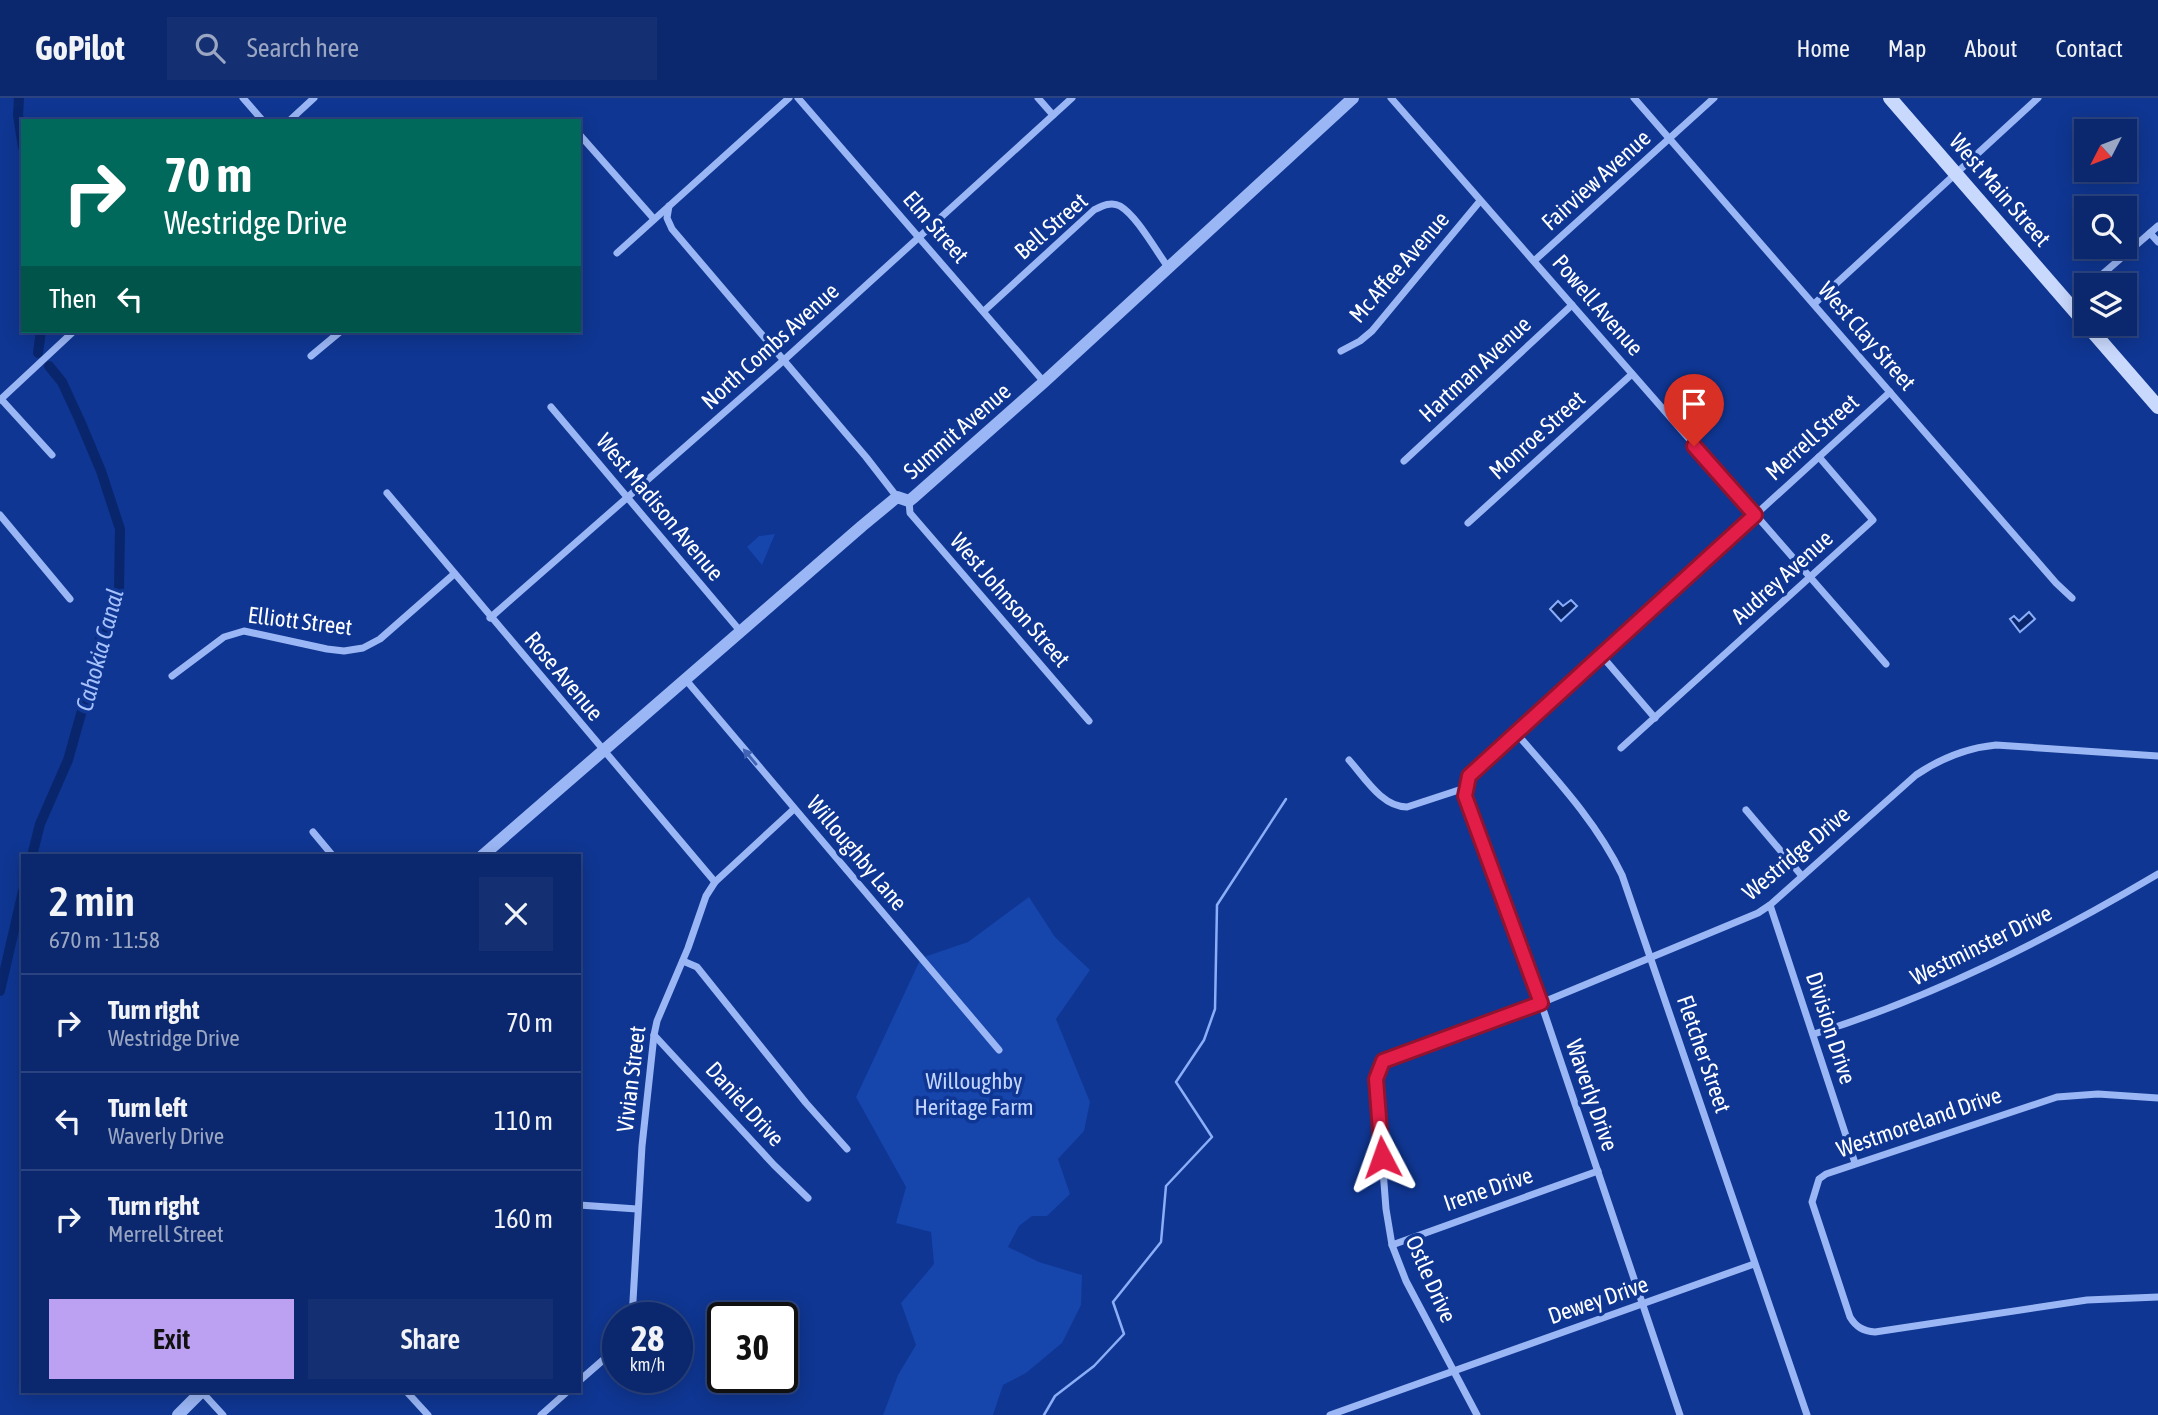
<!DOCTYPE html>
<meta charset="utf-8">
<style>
:root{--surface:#0b286e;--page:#143073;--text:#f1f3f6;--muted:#9aa6c2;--line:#2b4481;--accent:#bca0f2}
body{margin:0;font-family:"Asap Condensed",sans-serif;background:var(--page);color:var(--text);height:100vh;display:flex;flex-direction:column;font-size:26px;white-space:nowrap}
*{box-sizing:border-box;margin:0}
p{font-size:23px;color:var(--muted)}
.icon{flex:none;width:38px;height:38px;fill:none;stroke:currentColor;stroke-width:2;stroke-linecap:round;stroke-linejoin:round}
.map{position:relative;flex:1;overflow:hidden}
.sheet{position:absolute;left:21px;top:756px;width:560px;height:539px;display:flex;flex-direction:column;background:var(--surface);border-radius:0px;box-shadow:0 4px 18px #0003,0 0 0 2px var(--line)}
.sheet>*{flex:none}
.guide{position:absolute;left:21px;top:21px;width:560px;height:214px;border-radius:0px;box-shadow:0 4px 18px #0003,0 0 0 2px var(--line);background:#00695c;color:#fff;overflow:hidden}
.needle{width:46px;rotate:228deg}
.tools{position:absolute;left:2074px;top:21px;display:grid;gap:14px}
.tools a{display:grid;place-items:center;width:63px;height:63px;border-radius:0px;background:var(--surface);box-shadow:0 4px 18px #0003,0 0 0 2px var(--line);font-size:35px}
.speed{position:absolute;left:602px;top:1204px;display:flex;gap:14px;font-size:35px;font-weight:700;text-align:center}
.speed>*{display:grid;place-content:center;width:91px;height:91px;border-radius:50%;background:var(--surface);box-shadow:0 4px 18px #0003,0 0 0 2px var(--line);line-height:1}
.speed small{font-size:18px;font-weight:400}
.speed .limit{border:4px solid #111;border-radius:10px;background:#fff;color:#111}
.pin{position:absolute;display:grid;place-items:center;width:60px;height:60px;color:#fff;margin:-72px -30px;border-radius:50% 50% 50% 0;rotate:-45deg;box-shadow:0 0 7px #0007}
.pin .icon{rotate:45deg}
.me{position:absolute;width:77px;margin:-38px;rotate:356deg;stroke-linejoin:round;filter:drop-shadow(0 0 5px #0008)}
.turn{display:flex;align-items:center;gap:24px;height:147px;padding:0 28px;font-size:32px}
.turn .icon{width:91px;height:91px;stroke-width:2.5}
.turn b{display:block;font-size:49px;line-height:60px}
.then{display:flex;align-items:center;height:66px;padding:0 28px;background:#0003;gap:14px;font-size:26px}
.round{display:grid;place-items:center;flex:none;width:74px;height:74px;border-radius:0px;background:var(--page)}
.head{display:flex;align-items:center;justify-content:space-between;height:119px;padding:0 28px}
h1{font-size:42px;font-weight:600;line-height:52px}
.primary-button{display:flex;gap:14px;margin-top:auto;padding:14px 28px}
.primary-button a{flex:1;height:80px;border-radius:0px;background:var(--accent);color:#111;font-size:28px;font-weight:600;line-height:80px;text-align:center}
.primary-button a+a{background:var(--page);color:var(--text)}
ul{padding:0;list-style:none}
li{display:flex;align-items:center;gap:21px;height:98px;padding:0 28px;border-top:2px solid var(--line)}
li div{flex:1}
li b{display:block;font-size:26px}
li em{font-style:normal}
header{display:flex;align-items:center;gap:42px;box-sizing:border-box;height:98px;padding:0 35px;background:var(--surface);border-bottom:2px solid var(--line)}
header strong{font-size:33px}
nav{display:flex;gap:38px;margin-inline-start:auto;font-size:24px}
.search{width:490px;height:63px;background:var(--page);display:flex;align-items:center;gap:18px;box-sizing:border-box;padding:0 24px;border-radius:0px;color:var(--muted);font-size:26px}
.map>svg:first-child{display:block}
</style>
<header>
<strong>GoPilot</strong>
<div class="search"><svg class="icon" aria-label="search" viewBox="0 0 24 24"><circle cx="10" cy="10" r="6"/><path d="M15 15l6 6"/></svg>Search here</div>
<nav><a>Home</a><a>Map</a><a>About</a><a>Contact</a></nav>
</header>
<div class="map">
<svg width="2158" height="1317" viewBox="0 0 2158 1317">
<rect width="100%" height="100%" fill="#0f3692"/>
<g fill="#1645ac">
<path d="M775 436 762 467 747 449 759 438Z"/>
<path d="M1029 799 1055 839 1090 872 1056 921 1090 1004 1084 1033 1058 1061 1070 1096 1047 1118H1032L1019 1128 1008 1149 1039 1164 1082 1177 1081 1207 1062 1245 1026 1275 1003 1287 993 1317H883L898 1277 916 1247 901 1205 934 1166 931 1134 896 1125 906 1089 856 999 921 860 968 844Z"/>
</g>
<g fill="#09266d" stroke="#8baef8" stroke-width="2">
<path d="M1571 502 1577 508 1561 523 1550 511 1558 503 1563 508Z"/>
<path d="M2029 514 2035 521 2020 534 2010 521 2014 518 2019 523Z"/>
</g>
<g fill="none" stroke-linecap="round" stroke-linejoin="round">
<path stroke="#8baef8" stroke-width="2.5" d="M1044 1317 1055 1298 1094 1268 1124 1236 1113 1204 1161 1144 1166 1088 1212 1039 1176 984 1204 942 1215 911 1217 807 1286 701"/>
<g stroke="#09266d" stroke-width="10">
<path d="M19 0 18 17 23 49"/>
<path d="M38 255 41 233"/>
<path d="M32 758 40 726 68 662 81 616 93 584 99 544 119 492 120 431 101 373 80 323 62 284 49 268"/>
<path d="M0 893 23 793"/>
</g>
<g stroke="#9ab6f4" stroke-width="7">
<path d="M243 0 263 23"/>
<path d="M798 0 1044 284"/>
<path d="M1038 0 1053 17"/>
<path d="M1391 0 1886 566"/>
<path d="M1634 0 2056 485 2072 500"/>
<path d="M289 23 314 0"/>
<path d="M579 36 654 121"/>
<path d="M669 108 667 120 672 131 866 359 897 399"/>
<path d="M2150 135 2158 144"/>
<path d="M617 155 789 0"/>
<path d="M1534 163 1714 0"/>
<path d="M2090 187 2158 128"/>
<path d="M1814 206 2038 0"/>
<path d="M2069 206 2086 191"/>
<path d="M984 213 1094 112C1102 108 1111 103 1120 108 1137 118 1156 153 1168 169"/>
<path d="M1341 253 1360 243 1372 233 1480 103"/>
<path d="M311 258 341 233"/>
<path d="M1 301 52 357"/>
<path d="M0 302 74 233"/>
<path d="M551 309 741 534"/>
<path d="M1404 363 1572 207"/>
<path d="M387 395 715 784"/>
<path d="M909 403 910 415 929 437 1089 623"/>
<path d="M0 417 70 501"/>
<path d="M1468 425 1632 276"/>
<path d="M490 520 784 262 1072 0"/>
<path d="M1601 557 1655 620"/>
<path d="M172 578 224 539 244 533 327 551 344 553 363 550 380 541 453 477"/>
<path d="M686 582 999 952"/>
<path d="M1516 635C1555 680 1596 723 1622 777L1807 1317"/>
<path d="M1621 650 1873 422 1819 359"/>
<path d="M1349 662C1365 680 1382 709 1407 709L1465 690"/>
<path d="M1746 712 1802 778"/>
<path d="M313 734 333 758"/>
<path d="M1770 807 1855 1065"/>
<path d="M683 863 697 869 806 1005 847 1051"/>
<path d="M1814 936C1936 898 2048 841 2158 776"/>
<path d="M654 937 774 1067 808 1100"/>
<path d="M2158 1000 2098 996 2057 999 1826 1076 1819 1081 1812 1104 1850 1219C1856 1229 1863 1233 1875 1234L2087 1202 2158 1199"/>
<path d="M579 1107 637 1111"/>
<path d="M1392 1147 1598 1073"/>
<path d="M632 1220 642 1048 654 937 657 923 688 850 706 798 715 784 794 711"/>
<path d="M579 1283 618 1249"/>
<path d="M201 1293 223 1317"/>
<path d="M406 1293 428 1317"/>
<path d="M541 1317 568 1293"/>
<path d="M1330 1317 1754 1166"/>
<path d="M1477 1317 1406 1183 1392 1147 1386 1111 1376 981 1383 963 1541 905 1758 815 1770 807 1916 677C1941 660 1966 650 1996 647L2158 658"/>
<path d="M1680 1317 1541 905 1465 698 1469 678 1890 294"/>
</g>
<g stroke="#9ab6f4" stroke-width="12">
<path d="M482 758 862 428 897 399 909 403 914 399 1044 284 1353 0"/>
<path d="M178 1317 202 1293"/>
</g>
<path stroke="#c9d9fd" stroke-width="14" d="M1890 0 2158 309"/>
</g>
<defs><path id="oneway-solid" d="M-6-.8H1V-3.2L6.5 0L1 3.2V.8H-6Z" transform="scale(1.75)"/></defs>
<use fill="#4063b4" href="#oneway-solid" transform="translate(750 659) rotate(-130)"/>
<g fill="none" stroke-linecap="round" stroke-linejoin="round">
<g stroke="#92132f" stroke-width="18">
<path id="route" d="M1382 1059 1376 981 1383 963 1541 905 1465 698 1469 678 1755 417 1694 348"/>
</g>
<use href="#route" stroke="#e11d48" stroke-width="12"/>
</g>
<g text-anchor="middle" stroke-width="7" stroke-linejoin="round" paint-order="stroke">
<g font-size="23" fill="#fff" stroke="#0f3692">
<text transform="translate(1596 82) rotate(-42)" y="8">Fairview Avenue</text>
<text transform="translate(2000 92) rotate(49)" y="8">West Main Street</text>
<text transform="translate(1051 128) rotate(-41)" y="8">Bell Street</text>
<text transform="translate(936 129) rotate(49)" y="8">Elm Street</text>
<text transform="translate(1399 169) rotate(-49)" y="8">Mc Affee Avenue</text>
<text transform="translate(1598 207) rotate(49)" y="8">Powell Avenue</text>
<text transform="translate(1867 238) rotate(49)" y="8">West Clay Street</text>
<text transform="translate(770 248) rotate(-42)" y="8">North Combs Avenue</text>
<text transform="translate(1475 271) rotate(-43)" y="8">Hartman Avenue</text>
<text transform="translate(957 333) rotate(-41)" y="8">Summit Avenue</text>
<text transform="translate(1537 337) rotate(-42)" y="8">Monroe Street</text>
<text transform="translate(1812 339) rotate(-42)" y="8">Merrell Street</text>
<text transform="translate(660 409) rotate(50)" y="8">West Madison Avenue</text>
<text transform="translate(1782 479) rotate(-42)" y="8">Audrey Avenue</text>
<text transform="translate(1010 502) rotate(49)" y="8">West Johnson Street</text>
<text transform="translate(300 523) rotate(7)" y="8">Elliott Street</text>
<text transform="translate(564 578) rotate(50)" y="8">Rose Avenue</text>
<text transform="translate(857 755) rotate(50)" y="8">Willoughby Lane</text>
<text transform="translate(1796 755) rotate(-40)" y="8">Westridge Drive</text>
<text transform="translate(1981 847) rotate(-26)" y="8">Westminster Drive</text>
<text transform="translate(1831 930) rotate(72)" y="8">Division Drive</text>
<text transform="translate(1704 956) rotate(71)" y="8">Fletcher Street</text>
<text transform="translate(631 981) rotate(-83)" y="8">Vivian Street</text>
<text transform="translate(1592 997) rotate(71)" y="8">Waverly Drive</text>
<text transform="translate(745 1006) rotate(48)" y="8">Daniel Drive</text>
<text transform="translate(1919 1024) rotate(-19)" y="8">Westmoreland Drive</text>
<text transform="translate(1488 1091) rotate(-19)" y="8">Irene Drive</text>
<text transform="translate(1431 1181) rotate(66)" y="8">Ostle Drive</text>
<text transform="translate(1598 1202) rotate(-19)" y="8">Dewey Drive</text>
</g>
<g font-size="23" fill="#c2d5fe" stroke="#0f3692">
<text x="974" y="991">Willoughby<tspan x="974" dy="26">Heritage Farm</tspan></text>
</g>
<g font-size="24" font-style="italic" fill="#a6c1fb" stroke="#0f3692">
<text transform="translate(100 552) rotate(-75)" y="8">Cahokia Canal</text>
</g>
</g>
</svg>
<div class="tools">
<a><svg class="needle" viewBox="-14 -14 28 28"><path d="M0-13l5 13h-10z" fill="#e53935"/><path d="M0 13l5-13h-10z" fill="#9aa6c2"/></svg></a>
<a><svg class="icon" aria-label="search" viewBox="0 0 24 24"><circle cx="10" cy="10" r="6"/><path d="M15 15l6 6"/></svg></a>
<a><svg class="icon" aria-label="layers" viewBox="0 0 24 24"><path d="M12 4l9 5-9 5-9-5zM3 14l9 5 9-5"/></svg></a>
</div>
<div class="speed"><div>28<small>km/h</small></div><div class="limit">30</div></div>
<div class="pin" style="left:1694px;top:348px;background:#d93025"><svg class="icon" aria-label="arrive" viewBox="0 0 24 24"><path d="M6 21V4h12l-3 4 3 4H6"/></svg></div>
<svg class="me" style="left:1382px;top:1059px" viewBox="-20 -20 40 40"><path d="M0-17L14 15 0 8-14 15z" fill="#e11d48" stroke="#fff" stroke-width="4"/></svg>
<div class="guide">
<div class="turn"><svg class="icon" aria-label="right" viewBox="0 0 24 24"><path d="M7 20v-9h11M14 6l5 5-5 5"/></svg><div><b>70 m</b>Westridge Drive</div></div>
<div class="then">Then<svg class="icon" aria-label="left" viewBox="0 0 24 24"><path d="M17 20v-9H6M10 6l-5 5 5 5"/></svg></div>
</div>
<section class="sheet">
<div class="head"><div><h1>2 min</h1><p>670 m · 11:58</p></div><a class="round"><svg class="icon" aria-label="close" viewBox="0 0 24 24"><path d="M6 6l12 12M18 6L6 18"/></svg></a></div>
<ul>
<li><svg class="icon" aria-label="right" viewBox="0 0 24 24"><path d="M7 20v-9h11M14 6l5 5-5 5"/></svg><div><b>Turn right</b><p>Westridge Drive</p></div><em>70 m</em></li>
<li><svg class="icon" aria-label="left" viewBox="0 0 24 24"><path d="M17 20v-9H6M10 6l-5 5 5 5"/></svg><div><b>Turn left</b><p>Waverly Drive</p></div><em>110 m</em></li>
<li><svg class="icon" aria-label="right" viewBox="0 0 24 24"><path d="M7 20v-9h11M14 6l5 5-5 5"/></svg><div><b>Turn right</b><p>Merrell Street</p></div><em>160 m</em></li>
</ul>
<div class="primary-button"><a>Exit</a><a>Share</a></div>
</section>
</div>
